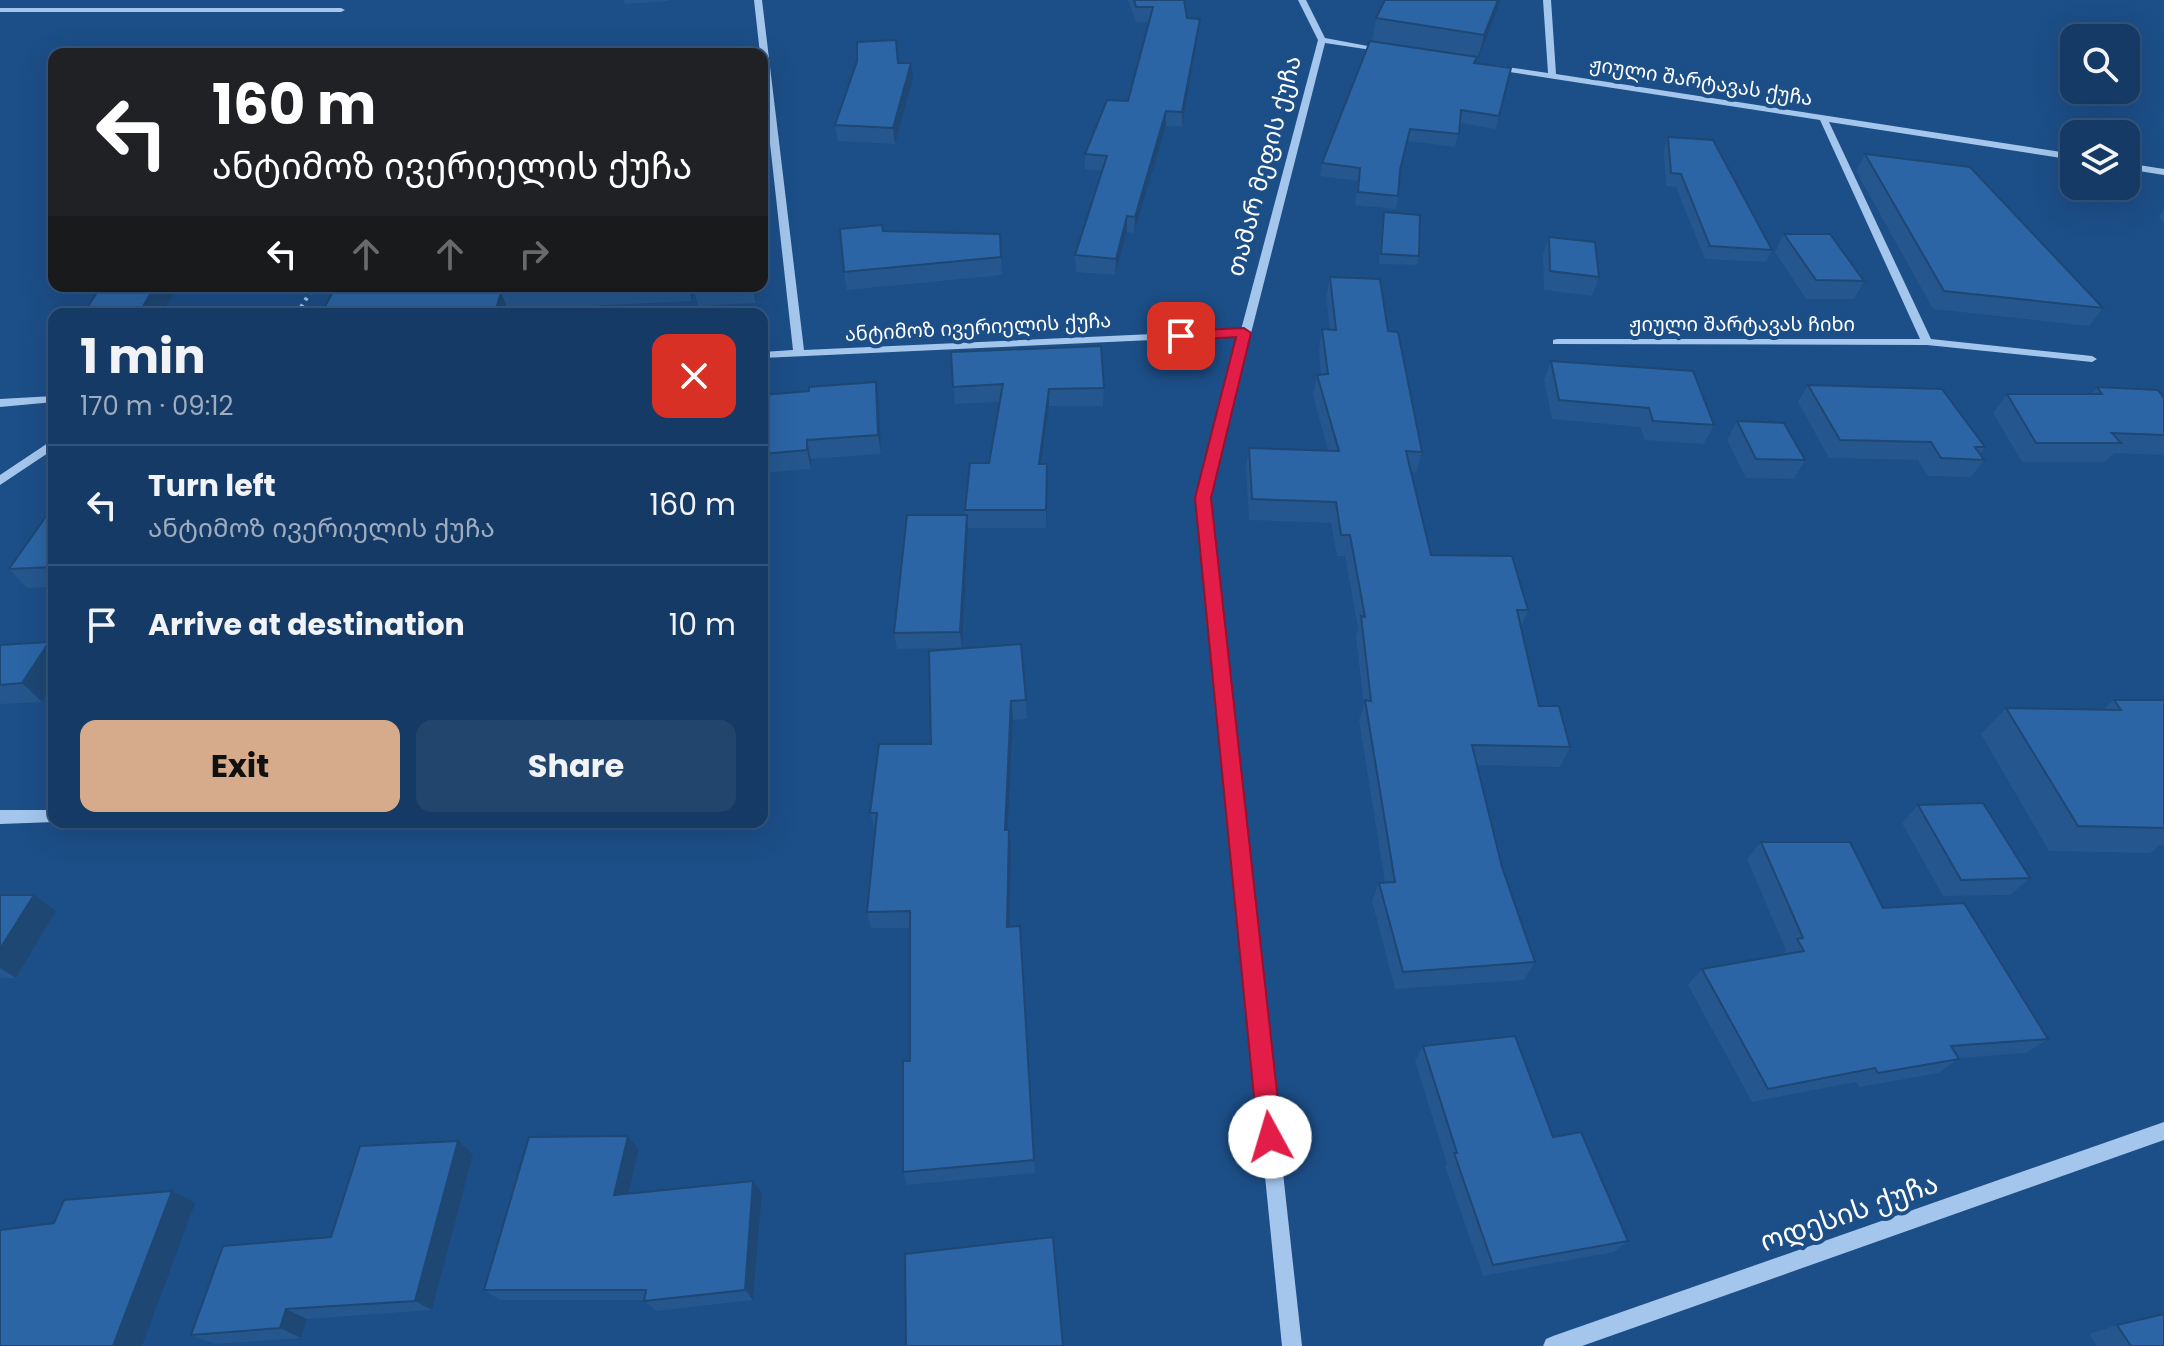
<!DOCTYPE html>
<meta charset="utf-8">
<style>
:root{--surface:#153a65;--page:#22456e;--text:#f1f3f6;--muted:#9dadbf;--line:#345479;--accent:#d6ab8b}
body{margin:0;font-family:Poppins,"Noto Sans Georgian",sans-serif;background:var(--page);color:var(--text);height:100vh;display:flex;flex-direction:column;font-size:30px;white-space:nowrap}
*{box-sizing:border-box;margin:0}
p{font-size:26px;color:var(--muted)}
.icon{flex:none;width:44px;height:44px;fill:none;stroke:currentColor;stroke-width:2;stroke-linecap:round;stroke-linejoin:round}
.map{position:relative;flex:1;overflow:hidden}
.sheet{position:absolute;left:48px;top:308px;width:720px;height:520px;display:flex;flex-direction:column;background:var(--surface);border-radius:16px;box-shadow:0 8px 32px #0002,0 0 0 2px var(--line)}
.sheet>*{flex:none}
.banner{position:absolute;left:48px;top:48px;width:720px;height:244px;border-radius:16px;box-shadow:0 8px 32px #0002,0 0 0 2px var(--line);background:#202124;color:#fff;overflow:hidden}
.controls{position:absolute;left:2060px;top:24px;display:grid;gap:16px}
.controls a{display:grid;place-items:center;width:80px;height:80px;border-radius:16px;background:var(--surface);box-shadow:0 8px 32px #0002,0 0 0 2px var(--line);font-size:40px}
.pin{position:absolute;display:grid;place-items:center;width:68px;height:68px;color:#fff;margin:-34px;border-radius:16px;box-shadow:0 4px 12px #0006}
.me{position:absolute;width:88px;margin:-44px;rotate:354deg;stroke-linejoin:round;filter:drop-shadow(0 0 6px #0008)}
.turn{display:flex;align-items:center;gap:28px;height:168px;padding:0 32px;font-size:36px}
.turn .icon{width:104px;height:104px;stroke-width:2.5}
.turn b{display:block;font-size:56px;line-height:68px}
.lanes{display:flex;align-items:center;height:76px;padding:0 32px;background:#0003;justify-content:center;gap:40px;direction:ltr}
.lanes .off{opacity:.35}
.round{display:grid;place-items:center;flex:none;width:84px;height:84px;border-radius:16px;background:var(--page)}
.summary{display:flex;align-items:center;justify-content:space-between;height:136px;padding:0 32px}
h1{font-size:48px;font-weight:700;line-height:60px}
.button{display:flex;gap:16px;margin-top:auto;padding:16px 32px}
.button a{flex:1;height:92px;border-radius:16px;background:var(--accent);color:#111;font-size:32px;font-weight:700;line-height:92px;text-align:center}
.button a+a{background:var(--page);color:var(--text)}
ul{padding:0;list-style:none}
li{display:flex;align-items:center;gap:24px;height:120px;padding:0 32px;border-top:2px solid var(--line)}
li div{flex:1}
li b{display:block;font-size:30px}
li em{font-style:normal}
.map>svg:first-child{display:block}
</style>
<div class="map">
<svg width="2164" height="1346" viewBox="0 0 2164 1346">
<rect width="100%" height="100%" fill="#1c4e87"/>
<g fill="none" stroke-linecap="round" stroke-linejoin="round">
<path stroke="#a4c6ec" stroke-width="4" stroke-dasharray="3 5" stroke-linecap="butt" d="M297 314 314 286"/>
<g fill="#a4c6ec" fill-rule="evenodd">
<path d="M754 0H762L804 350 1241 330 1318 40 1298 0H1306L1325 38 1389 50 1385 52 1325 43 1209 498 1302 1346H1282L1197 498 1240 336 762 358V352L793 350Z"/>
<path d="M1543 0H1551L1556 74 2074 154V160L1829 122 1931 339 2092 356 2097 359 2092 362 1927 345 1553 344V340L1557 339H1920L1820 120 1490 69V65H1493L1548 73Z"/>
<path d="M0 8H341L345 10 341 12H0Z"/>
<path d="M2126 163 2164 169V175L2126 169Z"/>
<path d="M54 396V402L0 407V399Z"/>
<path d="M54 439V449L0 485V475Z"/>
<path d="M0 810H54L55 822 0 824Z"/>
<path d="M2164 1122V1140L1582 1346H1543L1546 1339 1553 1336Z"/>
</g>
</g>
<g fill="#25578e">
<path d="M624 0H669V1L625 4Z"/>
<path d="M1128 0H1184L1187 18 1200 19 1198 34 1182 127 1166 126 1134 233 1127 232 1115 275 1076 272 1075 255 1102 171 1085 169V154L1128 101 1149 22H1136Z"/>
<path d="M1496 13 1475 63 1511 68 1496 129 1460 123 1455 147 1408 141 1400 173 1398 196 1396 209 1355 205 1358 181 1320 176 1322 163 1372 41 1376 18Z"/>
<path d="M898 63 913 79 895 144 838 141 835 125Z"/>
<path d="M1668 137 1772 250 1766 262 1705 259 1676 187 1666 186 1664 150Z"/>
<path d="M1865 154 2103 308 2089 326 1933 309 1856 171Z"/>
<path d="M2164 210V224L2159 216Z"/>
<path d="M1384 212 1419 256 1417 265 1379 264 1382 221Z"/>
<path d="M883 231 1000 234 1002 275 847 290 844 272Z"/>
<path d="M1784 234 1864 281 1854 299H1806L1775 252Z"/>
<path d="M1549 237 1599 277 1592 296 1544 290 1543 255Z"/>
<path d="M1330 277 1388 331 1422 452 1416 473 1411 472 1431 555 1528 610 1521 627 1539 706 1570 747 1560 767 1477 765 1502 867 1535 962 1524 980 1395 989 1372 901 1379 883 1385 882 1359 720 1364 706 1356 637 1358 628 1345 556H1337L1331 523 1249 520 1246 469 1249 448 1328 450 1313 395 1317 375 1321 374 1319 350 1322 329H1330L1326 298Z"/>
<path d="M101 286H178L162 314H84Z"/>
<path d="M336 286H758L756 303 698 306 694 290 692 301 508 310 507 314H321Z"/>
<path d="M951 352 1104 388 1103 406H1049L1042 464H1047L1046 528H968L962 648 897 649 894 633 966 515 965 510 989 463 1000 402 955 404Z"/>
<path d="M1551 361 1714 425 1704 444 1645 440 1640 427 1552 419 1544 380Z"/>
<path d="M876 382 879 401 881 454 811 459V469L762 473V395L809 391Z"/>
<path d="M1808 385 1985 447 1980 454 1984 460 1971 477 1928 476 1918 460 1829 458 1798 402Z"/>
<path d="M2097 387 2164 435V455L2114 453 2105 462H2022L1993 413 2007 394H2092Z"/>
<path d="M1737 421 1805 460 1794 479 1746 478 1727 440Z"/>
<path d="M54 515V587L27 588 9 569Z"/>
<path d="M49 642 54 647V683L42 702 0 704V645Z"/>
<path d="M1021 644 1027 719 1013 720 1008 830 1011 847 1009 927 1020 926 1035 1173 907 1185 903 1172 910 1061V928H871L867 912 875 831 870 813Z"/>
<path d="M2114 700H2164V845H2160L2150 853 2049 851 1981 734 2006 708 2103 710Z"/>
<path d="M1918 805 2030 878 2010 895 1943 896 1902 823Z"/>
<path d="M539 822H639L637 829 543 828Z"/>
<path d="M1761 842 1883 908 2048 1039 2026 1053 1959 1058 1939 1073 1859 1087 1856 1082 1752 1102 1688 985 1702 969 1781 955 1786 950 1747 859Z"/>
<path d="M0 895 56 911 16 978H0Z"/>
<path d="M1423 1046 1553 1137 1628 1241 1614 1252 1483 1276 1445 1166 1447 1164 1415 1061Z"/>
<path d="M628 1136 639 1149 628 1194 762 1193 753 1300 656 1311 644 1300H500L484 1290Z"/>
<path d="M458 1141 473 1154 432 1310 307 1319 301 1338 215 1344 191 1335 331 1237Z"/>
<path d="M2117 1325 2164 1346H2097L2089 1334Z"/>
</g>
<g fill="#1e4774">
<path d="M1498 0H1500L1496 13 1478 59 1484 35Z"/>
<path d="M1200 19 1198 34 1182 127V112Z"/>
<path d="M911 63 913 79 895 144 893 128Z"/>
<path d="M1166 111V126L1134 233 1135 217Z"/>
<path d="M1127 216V232L1115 275 1116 259Z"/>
<path d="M155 286H178L162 314H146L142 308Z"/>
<path d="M688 286H695L693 287 694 290 692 301Z"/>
<path d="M752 286H758L756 303Z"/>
<path d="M501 293 508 310 507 314H498L496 309Z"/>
<path d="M876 382 879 401 881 454 878 435Z"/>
<path d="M1049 389V406L1039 481V464Z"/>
<path d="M807 440 811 459V469L807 450Z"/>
<path d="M1047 464 1048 482 1046 528V510Z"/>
<path d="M967 515 968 531 962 648 960 632Z"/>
<path d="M49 642 54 647V683L42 702 22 683Z"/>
<path d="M1011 701 1013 720 1007 847 1005 830Z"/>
<path d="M633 822H639L637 829Z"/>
<path d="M1009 830 1011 847 1009 943 1007 927Z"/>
<path d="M34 895 56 911 16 978 0 968V949Z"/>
<path d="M628 1136 639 1149 625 1207 614 1195Z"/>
<path d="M458 1141 473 1154 432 1310 415 1301Z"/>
<path d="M753 1181 762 1193 753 1300 745 1290Z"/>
<path d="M172 1191 195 1203 142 1346H113Z"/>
<path d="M286 1309 307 1319 301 1338 280 1328Z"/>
</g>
<g fill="#2b65a5" stroke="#1e4774" stroke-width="2">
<path d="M1134 0H1184L1187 18 1200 19 1182 112 1166 111 1135 217 1127 216 1116 259 1075 255 1107 156 1085 154 1107 100 1128 101 1153 7H1136Z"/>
<path d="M1385 0H1498L1484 35 1376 18Z"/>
<path d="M896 40 898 63H911L893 128 835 125 857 61V42Z"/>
<path d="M1370 41 1477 57 1474 63 1511 68 1499 116 1461 110 1459 134 1410 129 1400 170 1398 196 1358 192 1360 168 1322 163Z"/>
<path d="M1668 137 1713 140 1772 250 1710 246 1681 174 1671 173Z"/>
<path d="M1865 154 1970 167 2103 308 1944 291Z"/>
<path d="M1384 212 1420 215 1419 256 1381 254Z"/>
<path d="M882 225 883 231 1000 234 1001 257 844 272 840 229Z"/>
<path d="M1784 234H1830L1864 281 1816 280Z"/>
<path d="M1549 237 1595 242 1599 277 1550 271Z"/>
<path d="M1330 277 1380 279 1388 331 1398 332 1422 452 1406 451 1431 555 1512 556 1528 610H1517L1539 706H1559L1570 747 1472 745 1502 867 1535 962 1403 972 1379 883 1395 882 1365 700 1371 701 1361 616 1365 617 1350 535H1341L1336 502 1252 499 1249 448 1339 451 1317 375 1328 374 1322 329 1336 330Z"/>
<path d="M101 286H155L142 308 84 313Z"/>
<path d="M336 286H652L501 293 496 309 410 314H321Z"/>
<path d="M1101 346 1104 388 1049 389 1039 464H1047L1046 510H965L970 463H989L1003 384 953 387 951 352Z"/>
<path d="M1551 361 1693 371 1714 425 1653 421 1649 408 1559 400Z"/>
<path d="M876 382 878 435 807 440V450L762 454V395L809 391V387Z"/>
<path d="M1808 385 1942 389 1985 447H1975L1984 460 1941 458 1931 442 1840 440Z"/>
<path d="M2097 387 2158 390 2164 398V435L2112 433 2121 443H2036L2007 394H2102Z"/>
<path d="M1737 421 1784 423 1805 460 1756 459Z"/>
<path d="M47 515H54V567L9 569Z"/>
<path d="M907 515H967L960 632 894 633Z"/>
<path d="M49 642 22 683 0 685V645Z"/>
<path d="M1021 644 1026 700 1011 701 1005 830H1009L1007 927 1020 926 1034 1160 903 1172V1061H910V911L867 912 877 813H870L879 744H931L929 651Z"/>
<path d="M2114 700H2164V828L2078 826 2006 708 2121 710Z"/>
<path d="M1983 803 2030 878 1961 880 1918 805Z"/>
<path d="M1761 842H1850L1883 908 1964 903 2048 1039 1951 1046 1959 1059 1878 1073 1875 1068 1768 1089 1702 969 1804 951 1797 939 1803 938Z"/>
<path d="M0 895H34L0 949Z"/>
<path d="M1515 1036 1553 1137 1581 1132 1628 1241 1493 1265 1454 1153H1457L1423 1046Z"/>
<path d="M628 1136 614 1195 753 1181 745 1290 644 1301 646 1290H484L529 1137Z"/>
<path d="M458 1141 415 1301 286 1309 280 1328 191 1335 223 1246 331 1237 360 1146Z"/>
<path d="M172 1191 113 1346H0V1230L54 1223 64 1200Z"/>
<path d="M1053 1237 1063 1346H906L905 1254Z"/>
<path d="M2164 1314V1346H2131L2117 1325Z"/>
</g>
<path fill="#e11d48" stroke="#92132f" stroke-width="2" d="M1244 328 1251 333 1211 498 1282 1137 1278 1146 1270 1149 1261 1146 1258 1137 1195 498 1236 337 1181 340 1174 336 1181 331Z"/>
<g text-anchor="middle" stroke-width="8" stroke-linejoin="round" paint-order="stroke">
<g font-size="20" fill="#fff" stroke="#1c4e87">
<text transform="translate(1701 81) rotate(9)" y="7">ჟიული შარტავას ქუჩა</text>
<text x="1742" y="331">ჟიული შარტავას ჩიხი</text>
<text transform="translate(978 327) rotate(-3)" y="7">ანტიმოზ ივერიელის ქუჩა</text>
</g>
<g font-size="24" fill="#fff" stroke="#1c4e87">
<text transform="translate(1264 166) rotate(-75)" y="8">თამარ მეფის ქუჩა</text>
</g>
<g font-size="28" fill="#fff" stroke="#1c4e87">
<text transform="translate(1849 1212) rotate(-19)" y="10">ოდესის ქუჩა</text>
</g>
</g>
</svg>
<div class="controls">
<a><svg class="icon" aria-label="search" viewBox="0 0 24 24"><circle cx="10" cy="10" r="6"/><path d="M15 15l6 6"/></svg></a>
<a><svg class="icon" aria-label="layers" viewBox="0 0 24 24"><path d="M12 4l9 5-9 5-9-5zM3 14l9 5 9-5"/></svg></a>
</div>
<div class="pin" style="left:1181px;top:336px;background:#d93025"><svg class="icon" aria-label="arrive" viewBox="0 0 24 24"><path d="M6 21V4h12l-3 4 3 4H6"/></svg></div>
<svg class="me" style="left:1270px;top:1137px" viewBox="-20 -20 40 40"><circle r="19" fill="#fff"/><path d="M0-13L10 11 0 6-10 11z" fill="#e11d48"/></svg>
<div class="banner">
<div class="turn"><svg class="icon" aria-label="left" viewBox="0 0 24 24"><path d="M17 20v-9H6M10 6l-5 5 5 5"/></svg><div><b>160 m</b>ანტიმოზ ივერიელის ქუჩა</div></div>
<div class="lanes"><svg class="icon" aria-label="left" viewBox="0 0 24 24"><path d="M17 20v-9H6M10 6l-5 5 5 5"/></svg><svg class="icon off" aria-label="ahead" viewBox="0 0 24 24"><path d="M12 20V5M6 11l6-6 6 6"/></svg><svg class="icon off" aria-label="ahead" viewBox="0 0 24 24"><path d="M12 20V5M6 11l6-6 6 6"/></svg><svg class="icon off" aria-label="right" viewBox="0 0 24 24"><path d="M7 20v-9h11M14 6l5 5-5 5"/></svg></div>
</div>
<section class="sheet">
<div class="summary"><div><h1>1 min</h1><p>170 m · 09:12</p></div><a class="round" style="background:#d93025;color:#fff"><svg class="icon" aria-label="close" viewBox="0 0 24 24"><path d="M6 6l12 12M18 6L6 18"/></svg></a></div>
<ul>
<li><svg class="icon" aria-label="left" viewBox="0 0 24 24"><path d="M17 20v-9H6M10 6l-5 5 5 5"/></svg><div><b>Turn left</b><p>ანტიმოზ ივერიელის ქუჩა</p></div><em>160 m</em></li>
<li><svg class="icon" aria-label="arrive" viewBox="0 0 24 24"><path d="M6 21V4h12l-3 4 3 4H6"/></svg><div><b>Arrive at destination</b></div><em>10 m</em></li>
</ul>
<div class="button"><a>Exit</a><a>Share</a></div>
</section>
</div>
